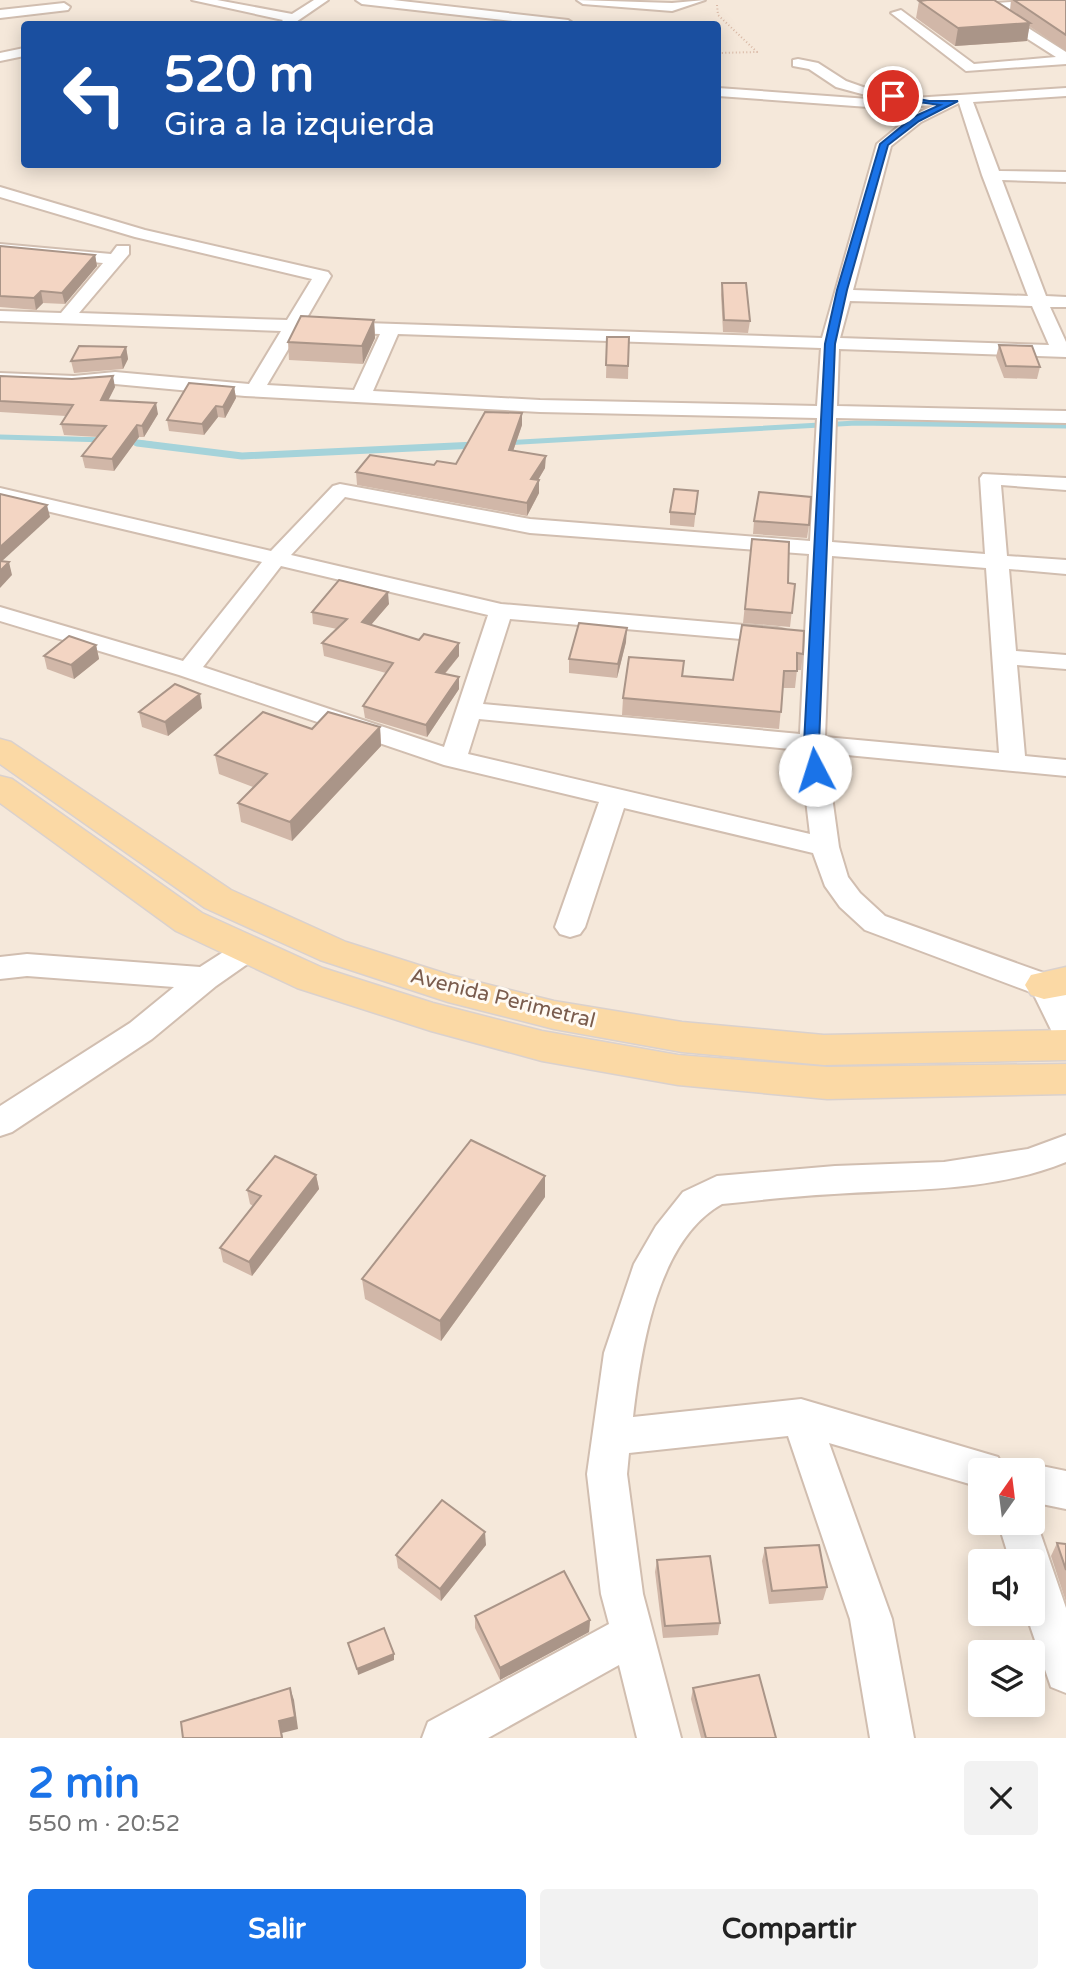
<!DOCTYPE html>
<html lang="es">
<meta charset="utf-8">
<style>
:root{--surface:#fff;--page:#f2f2f2;--text:#222;--muted:#767676;--accent:#1a73e8}
body{margin:0;font-family:"Varela Round",sans-serif;background:var(--page);color:var(--text);height:100vh;display:flex;flex-direction:column;font-size:26px;white-space:nowrap}
*{box-sizing:border-box;margin:0}
p{font-size:23px;color:var(--muted)}
.icon{flex:none;width:38px;height:38px;fill:none;stroke:currentColor;stroke-width:2;stroke-linecap:round;stroke-linejoin:round}
.map{position:relative;height:1738px;overflow:hidden}
.details{display:flex;flex-direction:column;background:var(--surface);flex:1}
.details>*{flex:none}
.top-card{position:absolute;left:21px;top:21px;width:700px;height:147px;border-radius:7px;box-shadow:0 4px 18px #0003;background:#1a4fa0;color:#fff;overflow:hidden}
.needle{width:46px;rotate:14deg}
.controls{position:absolute;left:968px;top:1458px;display:grid;gap:14px}
.controls a{display:grid;place-items:center;width:77px;height:77px;border-radius:7px;background:var(--surface);box-shadow:0 4px 18px #0003;font-size:35px}
.pin{position:absolute;display:grid;place-items:center;width:60px;height:60px;color:#fff;margin:-30px;border:4px solid #fff;border-radius:50%;box-shadow:0 2px 7px #0007}
.me{position:absolute;width:77px;margin:-38px;rotate:355deg;stroke-linejoin:round;filter:drop-shadow(0 0 5px #0008)}
.turn{display:flex;align-items:center;gap:24px;height:147px;padding:0 28px;font-size:32px}
.turn .icon{width:91px;height:91px;stroke-width:2.5}
.turn b{display:block;font-size:49px;line-height:60px}
.round{display:grid;place-items:center;flex:none;width:74px;height:74px;border-radius:7px;background:var(--page)}
.overview{display:flex;align-items:center;justify-content:space-between;height:119px;padding:0 28px}
h1{font-size:42px;font-weight:800;line-height:52px;color:var(--accent)}
.cta{display:flex;gap:14px;margin-top:auto;padding:14px 28px}
.cta a{flex:1;height:80px;border-radius:7px;background:var(--accent);color:#fff;font-size:28px;font-weight:800;line-height:80px;text-align:center}
.cta a+a{background:var(--page);color:var(--text)}
.map>svg:first-child{display:block}
</style>
<div class="map">
<svg width="1066" height="1738" viewBox="0 0 1066 1738">
<rect width="100%" height="100%" fill="#fdf6ec"/>
<path fill="#f5e8da" fill-rule="evenodd" d="M0 0H1066V1738H0ZM24 24H718V164H24ZM980 1470H1032V1522H980ZM980 1561H1032V1614H980ZM980 1652H1032V1704H980Z"/>
<g fill="none" stroke-linecap="round" stroke-linejoin="round">
<g stroke="#a5d3da" stroke-width="5">
<path d="M0 437 107 440"/>
<path d="M124 441 151 444"/>
<path d="M504 443 856 423 1066 426"/>
</g>
<g stroke="#a5d3da" stroke-width="7">
<path d="M137 443 242 456 476 445"/>
<path d="M504 443H510"/>
</g>
<g stroke="#d1beb0" stroke-width="4">
<g id="minor">
<path d="M192 0H217L292 14 314 0H328L293 24H279L283 20Z"/>
<path d="M356 0H393L568 20 574 24H540L362 4Z"/>
<path d="M577 0 672 3 705 0 672 11 583 4Z"/>
<path d="M1043 0H1066V6L1000 10 1066 52V64L966 71 891 13 901 10 974 64 1056 57 992 16 991 11 966 13 960 9 966 5Z"/>
<path d="M64 3 70 7 68 10 0 18V10Z"/>
<path d="M24 48V56L0 61V53Z"/>
<path d="M798 59 818 63 846 81 880 93 873 97 836 87 809 69 793 66V60Z"/>
<path d="M718 88 882 100 1066 88V96L973 102 999 171 1066 172V182L1002 180 1046 296 1066 297V307H1050L1066 342V357L839 349 837 406 1066 411V423L836 418 832 542 985 554 980 478 983 474 1066 478V490L1001 485 1007 556 1066 560V574L1009 569 1016 651 1066 655V669L1017 665 1025 756 1066 760V776L826 753 839 847 848 877 860 893 885 916 1055 977 1066 993V1042L1055 1038 1033 993 865 930 840 907 825 886 813 853 624 808 585 927 580 934 570 937 560 934 555 927 599 802 444 765 179 675 0 621V607L183 661 262 562 0 500V488L271 551 333 486 340 484 530 519 810 541 817 418 540 412 245 396 115 384 74 388 0 385V373L74 376 115 372 249 384 281 331 0 321V311L61 313 103 263 0 254V244L111 254 117 246H129V254L79 313 287 320 312 279 135 237 0 197V187L145 230 328 272 331 276 305 321 822 338 877 144 911 116 935 105 882 108 718 96ZM959 103 982 175 1028 296 853 290 891 146 921 122ZM850 301 1032 306 1049 345 840 338ZM299 331 380 334 354 390 267 385ZM398 334 821 348 817 406 540 400 373 391ZM345 497 530 533 809 554 800 734 483 704 510 619 777 642 785 640 789 635 785 630 777 628 501 604 291 555ZM832 556 986 568 999 753 825 737ZM281 566 488 615 444 747 203 667ZM479 719 800 750 810 834 468 754Z"/>
<path d="M249 938 259 942 264 949 259 956 216 986 152 1039 12 1132 0 1136V1106L130 1023 174 987 27 976 0 979V957L27 954 200 967 239 942Z"/>
<path d="M1066 1135V1162C992 1192 913 1189 834 1194 797 1196 760 1200 722 1204 657 1240 641 1349 633 1417L801 1399 998 1457 1004 1470H980V1487L829 1443 892 1619 914 1738H870L850 1619 788 1436 629 1453 627 1474 643 1594 681 1738H637L619 1665 488 1738H422L428 1722 609 1624 601 1594 587 1474 604 1353 634 1264 656 1226 683 1192 717 1176 835 1166 944 1162 1028 1149Z"/>
<path d="M1032 1464 1066 1471V1509L1032 1502V1470H1018Z"/>
<path d="M1032 1509 1066 1608V1693L1051 1687 1026 1614H1032V1561H1010L998 1522H1032Z"/>
</g>
</g>
<g stroke="#dad1cd" stroke-width="3">
<g id="major">
<path d="M0 739 11 742 231 890 346 942 450 975 554 1001 682 1022 824 1035 1066 1030V1060L824 1065 682 1052 554 1029 448 1002 320 960 205 908 0 764Z"/>
<path d="M0 776 12 779 202 913 323 968 433 1003 542 1031 678 1055 827 1067 1066 1064V1094L827 1099 678 1085 542 1061 431 1031 297 988 176 931 0 803Z"/>
<path d="M1066 967V995L1044 999 1031 995 1025 985 1031 975Z"/>
</g>
</g>
<path stroke="#d9b8a5" stroke-width="2" stroke-dasharray="1 2.5" stroke-linecap="butt" d="M717 5 718 15 757 52 718 53"/>
<use href="#minor" fill="#fff" fill-rule="evenodd"/>
<use href="#major" fill="#fbd9a5" fill-rule="evenodd"/>
</g>
<g fill="#d1b7a8">
<path d="M1011 0H1066V51L1029 26 1027 41 955 46 916 18 919 1 1010 10Z"/>
<path d="M0 246 95 255 97 266 65 304 43 303 36 310 0 307Z"/>
<path d="M722 283 750 321 748 333 723 332 721 295Z"/>
<path d="M374 320 375 338 363 364 289 360 288 342Z"/>
<path d="M607 337H629L628 379 606 378Z"/>
<path d="M999 345 1040 367 1037 379 1004 378 996 357Z"/>
<path d="M126 347 128 359 123 369 74 373 71 361Z"/>
<path d="M0 376 115 387 108 400 158 414 144 437H139L114 471 85 468 82 456 98 437 64 435 61 424 66 416 0 412Z"/>
<path d="M234 387 236 398 225 418 218 417 204 435 169 431 167 420Z"/>
<path d="M522 413V425L513 451 545 468 538 480 539 493 527 516 357 485 356 472 456 464Z"/>
<path d="M698 491 694 527 670 525V512Z"/>
<path d="M754 521 809 525 807 538 753 534Z"/>
<path d="M752 539 788 583 795 584 790 627 743 623Z"/>
<path d="M389 604 371 625 419 640 459 643V656L445 674 459 689 427 737 365 718 363 706 386 673 324 656 322 643 337 629 313 624 312 612Z"/>
<path d="M742 625 803 654 801 670H797L795 688H783L779 729 622 715 623 698 684 661 683 676 733 680Z"/>
<path d="M626 642 617 678 569 673V659Z"/>
<path d="M96 645 99 659 74 679 47 669 44 656Z"/>
<path d="M202 708 168 736 142 727 139 712Z"/>
<path d="M380 727 381 746 292 841 241 822 238 803 253 787 219 774 215 755 312 729Z"/>
<path d="M316 1175 319 1189 252 1276 223 1262 220 1248 253 1206 250 1204 247 1190Z"/>
<path d="M545 1197 441 1341 365 1299 362 1279Z"/>
<path d="M1057 1543 1066 1544V1602L1051 1556Z"/>
<path d="M486 1545 441 1601 398 1568 396 1555Z"/>
<path d="M765 1548 827 1587 823 1600 769 1604 762 1561Z"/>
<path d="M657 1560 720 1623 718 1635 663 1638 655 1572Z"/>
<path d="M475 1616 590 1620 589 1632 500 1680 475 1628Z"/>
<path d="M693 1688 776 1738H701L691 1699Z"/>
</g>
<g fill="#aa9588">
<path d="M1030 23 1027 41 955 46 958 28Z"/>
<path d="M95 255 97 266 65 304 62 293Z"/>
<path d="M41 291 43 303 36 310 34 298Z"/>
<path d="M374 320 375 338 363 364 362 346Z"/>
<path d="M126 347 128 359 123 369 121 357Z"/>
<path d="M113 376 115 387 103 411 101 400Z"/>
<path d="M234 387 236 398 225 418 223 407Z"/>
<path d="M156 403 158 414 144 437 142 426Z"/>
<path d="M216 406 218 417 204 435 202 424Z"/>
<path d="M522 413V425L509 463V450Z"/>
<path d="M137 425 139 437 114 471 112 459Z"/>
<path d="M546 456 545 468 531 492V479Z"/>
<path d="M539 480V493L527 516V503Z"/>
<path d="M47 505 50 517 0 563V547Z"/>
<path d="M9 562 12 575 0 588V571Z"/>
<path d="M388 592 389 604 363 634 362 622Z"/>
<path d="M627 628 626 642 617 678 618 664Z"/>
<path d="M459 643V656L436 684V672Z"/>
<path d="M96 645 99 659 74 679 71 665Z"/>
<path d="M459 677V689L427 737 426 725Z"/>
<path d="M200 694 202 708 168 736 165 722Z"/>
<path d="M380 727 381 746 292 841 290 822Z"/>
<path d="M316 1175 319 1189 252 1276 249 1262Z"/>
<path d="M545 1176V1197L441 1341 440 1321Z"/>
<path d="M485 1532 486 1545 441 1601 440 1589Z"/>
<path d="M590 1620 589 1632 500 1680V1668Z"/>
<path d="M394 1654V1660L358 1675 357 1669Z"/>
<path d="M290 1688 294 1700 298 1729 282 1733 283 1738H282L279 1721Z"/>
</g>
<g fill="#f3d5c3" stroke="#aa9588" stroke-width="2">
<path d="M927 0H994L1030 23 958 28 919 1Z"/>
<path d="M1014 0H1066V35Z"/>
<path d="M0 246 95 255 62 293 41 291 34 298 0 296Z"/>
<path d="M722 283H746L750 321 724 320Z"/>
<path d="M301 316 374 320 362 346 288 342Z"/>
<path d="M607 337H629L628 366 606 365Z"/>
<path d="M999 345 1032 346 1040 367 1006 366Z"/>
<path d="M79 346 126 347 121 357 71 361Z"/>
<path d="M0 376 72 379 113 376 101 400 156 403 142 426 137 425 112 459 82 456 106 426 61 424 73 405 0 401Z"/>
<path d="M189 383 234 387 223 407 216 406 202 424 167 420Z"/>
<path d="M485 412 522 413 509 450 546 456 531 479 539 480 527 503 356 472 370 455 434 465 437 461 456 464Z"/>
<path d="M674 489 698 491 695 514 670 512Z"/>
<path d="M759 492 811 497 809 525 754 521Z"/>
<path d="M0 494 47 505 0 547Z"/>
<path d="M752 539 789 542 788 583 795 584 792 613 745 609Z"/>
<path d="M0 561 9 562 0 571Z"/>
<path d="M339 580 388 592 362 622 419 640 424 634 459 643 436 672 459 677 426 725 363 706 393 663 322 643 347 619 312 612Z"/>
<path d="M579 623 627 628 618 664 569 659Z"/>
<path d="M742 625 804 631 803 654 797 653V671H784L781 712 623 698 629 657 684 661 682 676 733 680Z"/>
<path d="M69 636 96 645 71 665 44 656Z"/>
<path d="M175 684 200 694 165 722 139 712Z"/>
<path d="M263 712 312 729 328 712 380 727 290 822 238 803 267 774 215 755Z"/>
<path d="M471 1140 545 1176 440 1321 362 1279Z"/>
<path d="M275 1156 316 1175 249 1262 220 1248 261 1196 247 1190Z"/>
<path d="M442 1500 485 1532 440 1589 396 1555Z"/>
<path d="M1057 1543 1066 1544V1570Z"/>
<path d="M819 1545 827 1587 772 1591 765 1548Z"/>
<path d="M710 1556 720 1623 665 1626 657 1560Z"/>
<path d="M564 1571 590 1620 500 1668 475 1616Z"/>
<path d="M384 1628 394 1654 357 1669 348 1643Z"/>
<path d="M759 1675 776 1738H706L693 1688Z"/>
<path d="M290 1688 295 1717 279 1721 282 1738H183L181 1722Z"/>
</g>
<path fill="#1a73e8" stroke="#114b97" stroke-width="2" d="M893 94 929 101H958L919 121 888 145 847 290 835 344 819 744 822 770 815 775 808 770 804 744 825 344 837 290 880 144 913 117 940 105 890 98Z"/>
<g text-anchor="middle" stroke-width="6" stroke-linejoin="round" paint-order="stroke">
<g font-size="21" fill="#7a5c4d" stroke="#fffaf3">
<text transform="translate(503 998) rotate(14)" y="7">Avenida Perimetral</text>
</g>
</g>
</svg>
<div class="controls">
<a><svg class="needle" viewBox="-14 -14 28 28"><path d="M0-13l5 13h-10z" fill="#e53935"/><path d="M0 13l5-13h-10z" fill="#767676"/></svg></a>
<a><svg class="icon" aria-label="sound" viewBox="0 0 24 24"><path d="M4 9h4l5-4v14l-5-4H4zM17 9q2 3 0 6"/></svg></a>
<a><svg class="icon" aria-label="layers" viewBox="0 0 24 24"><path d="M12 4l9 5-9 5-9-5zM3 14l9 5 9-5"/></svg></a>
</div>
<div class="pin" style="left:893px;top:96px;background:#d93025"><svg class="icon" aria-label="arrive" viewBox="0 0 24 24"><path d="M6 21V4h12l-3 4 3 4H6"/></svg></div>
<svg class="me" style="left:815px;top:770px" viewBox="-20 -20 40 40"><circle r="19" fill="#fff"/><path d="M0-13L10 11 0 6-10 11z" fill="#1a73e8"/></svg>
<div class="top-card">
<div class="turn"><svg class="icon" aria-label="left" viewBox="0 0 24 24"><path d="M17 20v-9H6M10 6l-5 5 5 5"/></svg><div><b>520 m</b>Gira a la izquierda</div></div>
</div>
</div>
<section class="details">
<div class="overview"><div><h1>2 min</h1><p>550 m · 20:52</p></div><a class="round"><svg class="icon" aria-label="close" viewBox="0 0 24 24"><path d="M6 6l12 12M18 6L6 18"/></svg></a></div>
<div class="cta"><a>Salir</a><a>Compartir</a></div>
</section>
